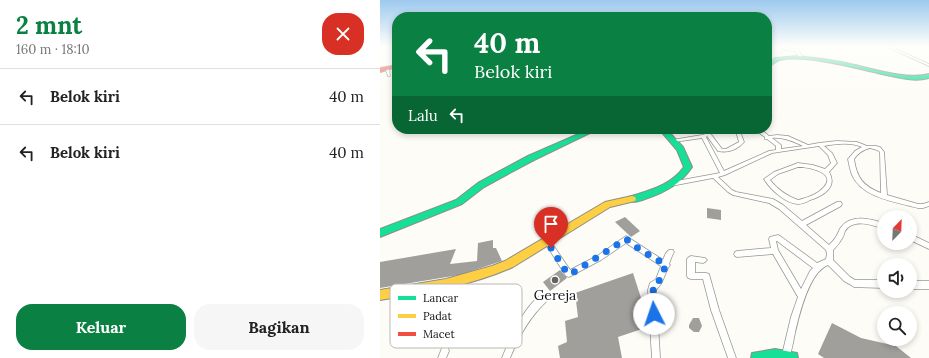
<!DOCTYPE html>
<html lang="id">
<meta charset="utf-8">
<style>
:root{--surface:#fff;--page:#f6f6f6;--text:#222;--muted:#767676;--line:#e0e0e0;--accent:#0b8043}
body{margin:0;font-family:Lora,serif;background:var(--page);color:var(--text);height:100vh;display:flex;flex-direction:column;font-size:15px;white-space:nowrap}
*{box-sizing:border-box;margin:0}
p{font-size:13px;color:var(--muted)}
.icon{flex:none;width:22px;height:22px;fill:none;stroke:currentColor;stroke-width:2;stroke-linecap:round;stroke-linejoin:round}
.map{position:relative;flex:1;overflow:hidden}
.panel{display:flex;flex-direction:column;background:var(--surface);width:380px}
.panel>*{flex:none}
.guide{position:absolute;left:12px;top:12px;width:380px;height:122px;border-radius:16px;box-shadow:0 2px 6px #0003;background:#0b8043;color:#fff;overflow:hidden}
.needle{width:26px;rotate:23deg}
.tools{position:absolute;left:497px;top:210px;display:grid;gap:8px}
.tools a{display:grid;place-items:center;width:40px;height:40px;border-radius:50%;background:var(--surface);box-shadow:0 2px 6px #0003;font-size:20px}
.pin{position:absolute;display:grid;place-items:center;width:34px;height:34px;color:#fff;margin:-41px -17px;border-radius:50% 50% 50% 0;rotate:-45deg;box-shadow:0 0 4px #0007}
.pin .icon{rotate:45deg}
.me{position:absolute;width:44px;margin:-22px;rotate:356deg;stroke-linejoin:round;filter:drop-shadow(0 0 3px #0008)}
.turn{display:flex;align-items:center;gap:14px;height:84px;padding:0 16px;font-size:18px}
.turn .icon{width:52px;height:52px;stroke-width:2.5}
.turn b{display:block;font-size:28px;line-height:34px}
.then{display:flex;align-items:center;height:38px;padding:0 16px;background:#0003;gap:8px;font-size:15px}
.round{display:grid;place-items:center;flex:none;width:42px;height:42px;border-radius:16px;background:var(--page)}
.summary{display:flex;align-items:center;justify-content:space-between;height:68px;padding:0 16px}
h1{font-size:24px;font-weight:700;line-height:30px;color:var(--accent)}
.action{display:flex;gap:8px;margin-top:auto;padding:8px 16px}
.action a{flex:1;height:46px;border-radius:16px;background:var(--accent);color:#fff;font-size:16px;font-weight:700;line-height:46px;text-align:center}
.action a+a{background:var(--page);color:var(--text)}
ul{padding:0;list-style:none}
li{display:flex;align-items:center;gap:12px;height:56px;padding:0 16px;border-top:1px solid var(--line)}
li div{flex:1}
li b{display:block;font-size:15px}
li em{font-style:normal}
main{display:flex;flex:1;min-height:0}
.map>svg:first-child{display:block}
</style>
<main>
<section class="panel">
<div class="summary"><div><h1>2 mnt</h1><p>160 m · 18:10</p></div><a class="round" style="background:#d93025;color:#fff"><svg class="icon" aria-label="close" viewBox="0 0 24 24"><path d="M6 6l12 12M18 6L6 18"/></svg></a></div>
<ul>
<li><svg class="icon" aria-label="left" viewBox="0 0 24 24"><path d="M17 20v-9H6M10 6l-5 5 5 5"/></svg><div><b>Belok kiri</b></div><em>40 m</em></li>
<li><svg class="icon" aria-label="left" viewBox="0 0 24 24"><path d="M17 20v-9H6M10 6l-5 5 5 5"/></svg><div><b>Belok kiri</b></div><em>40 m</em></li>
</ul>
<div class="action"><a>Keluar</a><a>Bagikan</a></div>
</section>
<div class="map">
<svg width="549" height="358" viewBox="0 0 549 358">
<rect width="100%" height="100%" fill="#fdfcf7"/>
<g fill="#a19f9c">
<path d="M327 208 341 210V220L327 218Z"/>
<path d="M245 217 260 231 251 237 235 222Z"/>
<path d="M113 240V248H116L122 261 79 275 0 288V262L76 249 70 264 97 261 98 243Z"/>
<path d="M180 270 187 278 170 291 163 282Z"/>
<path d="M253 273 262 301 256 304 262 329 238 337 242 358H180L178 346 187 342 185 321 198 317 195 293Z"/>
<path d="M313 318H319L322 326 319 332H314L309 328V325Z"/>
<path d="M452 323 481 338 516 346 531 358H444L438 354Z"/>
</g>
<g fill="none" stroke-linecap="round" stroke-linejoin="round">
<g stroke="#979795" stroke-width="1.5">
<g id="street">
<path d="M400 46H404L406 48 418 49 422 56 419 58H417L416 57 418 56 416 51 404 50Z"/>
<path d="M505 46H509L549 64V66Z"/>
<path d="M3 68H9L10 76H8L6 70H3Z"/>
<path d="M379 131H383L389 136 397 135 408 136 428 145 439 143 457 141 477 142 487 146H496L500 147 504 152 507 195 538 204H543L549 202V206L543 208H538C516 202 482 198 472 175 470 170 469 164 468 159L469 158 475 151 482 147C470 142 456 144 444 146L452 153 457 163 449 172C458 187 443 196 430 200 427 202 422 204 418 204 406 204 390 189 384 179L394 172 418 163 433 165 445 169 451 163 448 155 439 146 392 153 345 175 338 177 352 190 356 192 393 199 403 205 422 221 457 202H461L462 204 461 206 426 225 449 245C452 242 455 239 457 235 459 232 459 229 462 226 472 214 491 219 504 223V229C493 225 473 218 465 231 464 234 463 238 461 240 459 244 456 247 453 250V260L470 277 475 280H504V288L474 287 471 285 464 281 448 265C429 272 419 315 415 333 413 342 412 350 409 358H403L402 355 411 317 418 297 393 254 357 257 355 256 354 254 355 252 357 251 391 248 389 239 390 237 398 235 400 236 437 263 446 259 447 254 446 250 399 209 389 203 353 195 348 192 333 178 291 186 288 184 291 182 340 173 322 138 294 142 292 141V140L322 135 328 133H330L342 149H346L359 142 357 135V134H361L364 142C357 150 348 153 338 151L327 136 326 137 344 171 389 151 396 150V146L387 139H385V137L379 133ZM392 138C403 137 412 141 423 146L401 149V145ZM490 148 497 150 500 152 501 193C483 186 477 178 474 159 478 153 483 150 490 148ZM418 167C428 167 457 172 444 187 438 194 427 198 418 200 407 196 397 189 390 180L398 174ZM396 241H397L433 268 430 271 421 289 398 250Z"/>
<path d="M530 234 549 243V249L530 240Z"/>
<path d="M246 236 283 260C285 255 287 248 293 250L294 252 292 256 289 264 290 265C286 270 285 276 282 282 281 285 278 287 276 290L280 358H272L268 290 270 283 276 279 281 266 246 243 221 260 189 277 186 276 164 241 165 239 167 238 169 239 190 270 217 256Z"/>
<path d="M311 256 325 258 327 260 325 262 323 263 315 262V273H326L329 274 339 310 356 358H348L331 310 323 279H311L308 278 307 276V259L309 257Z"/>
<path d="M76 279 79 281 80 283 76 288 72 310 71 313 68 314 65 313 64 310 69 286 73 281Z"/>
<rect x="530" y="281" width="19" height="8"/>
<path d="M165 293 168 294 169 297 168 300C150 316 139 336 130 358H122C129 340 146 301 165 293Z"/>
<path d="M65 347 68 348 69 351 66 358H58L62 348Z"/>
</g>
</g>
<g stroke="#8e8d8b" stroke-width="2">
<g id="fast">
<path d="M418 56C432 58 447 59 461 62 485 66 525 81 549 74V78C535 82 520 78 506 75 480 69 425 54 400 60 395 61 391 66 387 68V65L395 58Z"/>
<path d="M210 129H218L154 160 126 175 104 187 82 204 0 237V229L76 200 98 183 120 171 148 156Z"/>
<path d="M279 129H286L303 147 312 167C301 184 284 193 265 199 260 201 254 203 249 201L248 199 249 197C270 190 290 186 304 167L297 150Z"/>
<path d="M395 349 417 353 418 358H371L372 353Z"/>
</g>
</g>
<g stroke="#8e8d8b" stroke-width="2">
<path id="slow" d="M252 196 255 197 256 199 255 201 230 207 133 267C90 286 46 293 0 300V290L66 279 112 266 125 261 225 202Z"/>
</g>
<g stroke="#8e8d8b" stroke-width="2">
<path id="jam" d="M17 65V67L0 72V68Z"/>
</g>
<use href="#street" fill="#fffffe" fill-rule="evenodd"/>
<use href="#fast" fill="#16e098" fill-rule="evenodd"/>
<use href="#slow" fill="#ffcf43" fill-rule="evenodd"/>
<use href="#jam" fill="#f24e42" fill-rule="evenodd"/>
</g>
<linearGradient id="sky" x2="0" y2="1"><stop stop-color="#9dc9ee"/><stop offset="0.48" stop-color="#fefefb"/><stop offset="1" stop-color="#fefefb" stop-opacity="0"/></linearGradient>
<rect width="549" height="96" fill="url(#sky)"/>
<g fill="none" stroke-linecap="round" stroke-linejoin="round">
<path stroke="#1a73e8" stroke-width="7" stroke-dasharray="0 12.6" d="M171 248 187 273 191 274 246 239 259 249 286 265 279 281 273 286 274 314"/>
</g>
<circle fill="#646362" stroke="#fff" stroke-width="1.5" cx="175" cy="280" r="4"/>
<g text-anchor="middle" stroke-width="4" stroke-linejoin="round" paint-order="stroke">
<g font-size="14" fill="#111" stroke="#fff">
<text x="175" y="300">Gereja</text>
</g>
</g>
<rect x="10" y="284" width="132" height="64" rx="6" fill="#fff" stroke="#b8b8b8" stroke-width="1"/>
<rect x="18" y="296" width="18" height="4" fill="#16e098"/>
<rect x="18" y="314" width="18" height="4" fill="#ffcf43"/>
<rect x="18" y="332" width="18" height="4" fill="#f24e42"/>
<g font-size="11" fill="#111">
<text x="43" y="302">Lancar</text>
<text x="43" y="320">Padat</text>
<text x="43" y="338">Macet</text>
</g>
</svg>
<div class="tools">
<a><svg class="needle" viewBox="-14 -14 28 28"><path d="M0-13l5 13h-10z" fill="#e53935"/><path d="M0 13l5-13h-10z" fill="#767676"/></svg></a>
<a><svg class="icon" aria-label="sound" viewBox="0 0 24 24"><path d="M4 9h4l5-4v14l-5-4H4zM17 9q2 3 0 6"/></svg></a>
<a><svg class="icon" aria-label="search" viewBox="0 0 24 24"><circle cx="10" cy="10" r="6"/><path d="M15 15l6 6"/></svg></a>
</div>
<div class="pin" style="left:171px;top:248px;background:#d93025"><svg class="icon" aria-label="arrive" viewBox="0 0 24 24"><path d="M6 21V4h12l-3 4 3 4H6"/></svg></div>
<svg class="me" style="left:274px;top:314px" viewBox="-20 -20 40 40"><circle r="19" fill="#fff"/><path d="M0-13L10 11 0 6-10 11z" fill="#1a73e8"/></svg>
<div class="guide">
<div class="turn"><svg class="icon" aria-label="left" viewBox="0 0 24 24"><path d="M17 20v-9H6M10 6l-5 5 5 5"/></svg><div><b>40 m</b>Belok kiri</div></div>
<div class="then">Lalu<svg class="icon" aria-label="left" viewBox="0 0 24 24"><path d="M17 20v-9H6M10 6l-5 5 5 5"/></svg></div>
</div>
</div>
</main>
